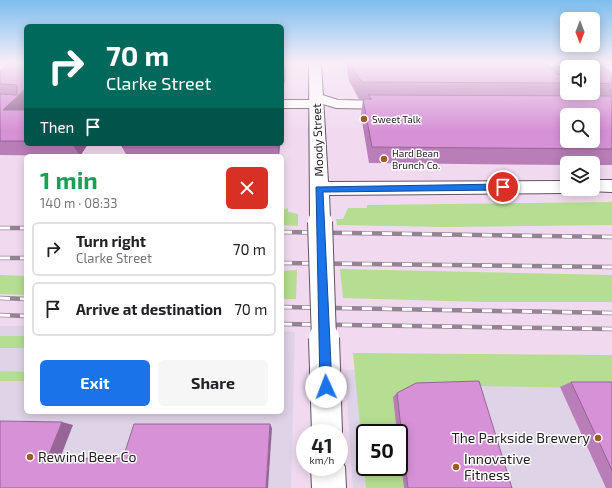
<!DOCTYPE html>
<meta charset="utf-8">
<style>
:root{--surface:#fff;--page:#f6f6f6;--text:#202124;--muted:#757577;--line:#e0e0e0;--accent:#1a73e8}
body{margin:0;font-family:"Exo 2",sans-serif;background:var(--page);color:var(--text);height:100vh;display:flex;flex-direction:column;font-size:15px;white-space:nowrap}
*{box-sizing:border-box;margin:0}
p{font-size:13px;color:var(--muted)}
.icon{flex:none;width:22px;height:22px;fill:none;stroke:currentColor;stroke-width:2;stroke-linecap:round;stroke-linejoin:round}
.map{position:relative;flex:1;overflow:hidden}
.drawer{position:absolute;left:24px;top:154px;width:260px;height:260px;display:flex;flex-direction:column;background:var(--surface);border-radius:6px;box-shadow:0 2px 10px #0003}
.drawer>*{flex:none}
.top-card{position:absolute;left:24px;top:24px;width:260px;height:122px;border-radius:6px;box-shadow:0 2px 10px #0003;background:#00695c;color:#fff;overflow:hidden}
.needle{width:26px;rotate:180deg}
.fabs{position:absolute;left:560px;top:12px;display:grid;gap:8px}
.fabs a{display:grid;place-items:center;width:40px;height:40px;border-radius:6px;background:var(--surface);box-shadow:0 2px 10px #0003;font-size:20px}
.speed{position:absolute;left:296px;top:424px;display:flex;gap:8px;font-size:20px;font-weight:700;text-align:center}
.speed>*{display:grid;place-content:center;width:52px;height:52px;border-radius:50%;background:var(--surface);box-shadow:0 2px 10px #0003;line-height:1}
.speed small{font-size:10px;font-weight:400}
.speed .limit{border:2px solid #111;border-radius:6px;background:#fff;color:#111}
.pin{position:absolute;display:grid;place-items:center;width:34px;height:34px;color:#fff;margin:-17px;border:2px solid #fff;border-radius:50%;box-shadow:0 1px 4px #0007}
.me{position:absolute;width:44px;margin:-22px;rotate:358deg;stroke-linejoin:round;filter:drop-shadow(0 0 3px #0008)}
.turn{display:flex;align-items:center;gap:14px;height:84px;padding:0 16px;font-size:18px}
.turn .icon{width:52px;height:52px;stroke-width:2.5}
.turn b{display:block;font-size:28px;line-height:34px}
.then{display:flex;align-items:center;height:38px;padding:0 16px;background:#0003;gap:8px;font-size:15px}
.round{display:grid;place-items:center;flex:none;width:42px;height:42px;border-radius:6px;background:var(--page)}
.summary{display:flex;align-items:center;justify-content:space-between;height:68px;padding:0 16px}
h1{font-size:24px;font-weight:700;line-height:30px;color:#1e9e55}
.primary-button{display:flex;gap:8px;margin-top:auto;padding:8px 16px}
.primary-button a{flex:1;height:46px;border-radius:6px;background:var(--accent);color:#fff;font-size:16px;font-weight:700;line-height:46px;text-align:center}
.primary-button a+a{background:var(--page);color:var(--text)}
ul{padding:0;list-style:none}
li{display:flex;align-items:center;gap:12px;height:54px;margin:0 8px 6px;padding:0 8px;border:2px solid var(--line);border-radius:6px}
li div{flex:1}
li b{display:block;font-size:15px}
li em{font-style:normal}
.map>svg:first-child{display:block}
</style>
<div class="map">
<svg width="612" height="488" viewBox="0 0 612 488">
<rect width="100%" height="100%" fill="#f1daf0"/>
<g fill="#dfd3e7" fill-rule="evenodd">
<path d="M0 326H26V412H282V331L295 332 291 488H0Z"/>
<path d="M345 370 612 373V488H353ZM365 433H399V467H365Z"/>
</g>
<g fill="#b5de92">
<path d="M612 202V225L445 227 337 225 336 219H343L348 208H367V205Z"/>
<path d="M288 208V212L298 214V226L282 225V210Z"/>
<path d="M340 269 612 275V302H484L343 298Z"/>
<path d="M297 270 296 299H282V271Z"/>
<path d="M0 275 26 276V295L0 294Z"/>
<rect x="0" y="336" width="26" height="12"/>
<path d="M353 353 612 355V388L472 386 398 433H365V467H399V446L404 488H366Z"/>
<path d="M0 371 26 372V381H0Z"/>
</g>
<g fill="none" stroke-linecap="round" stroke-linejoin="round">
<g stroke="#655265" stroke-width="2">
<g id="minor">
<path d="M534 63H592L598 67 593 71V67H567V71H545L557 83H567V91L548 90 528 67Z"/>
<path d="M316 93 338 100 393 101 398 102 400 105 398 108 393 109 336 108 323 104 321 107 316 108H282V100H311L309 97 311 94Z"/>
</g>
</g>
<g stroke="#655265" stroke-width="2">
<g id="major">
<path d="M309 63H321L328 182 567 181V189H575L574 192 567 193 329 195 330 218 327 223 320 226 313 223 310 218Z"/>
<path d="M593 180H612V192L586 191 585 189H593Z"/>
<path d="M339 455 345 467 346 488H312L311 467H339Z"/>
</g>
</g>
<use href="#minor" fill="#fff" fill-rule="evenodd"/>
<use href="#major" fill="#fff" fill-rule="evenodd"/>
<g stroke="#948393" stroke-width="4.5">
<g id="rail">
<path d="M0 228H26"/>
<path d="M282 232 612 237"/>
<path d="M0 258H26"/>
<path d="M282 263 612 267"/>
<path d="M0 298 26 299"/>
<path d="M282 307 612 313"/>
<path d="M0 315 26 316"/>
<path d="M282 324 612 329"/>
</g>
</g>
<use href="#rail" stroke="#fff" stroke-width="3" stroke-dasharray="10" stroke-linecap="butt"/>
<g stroke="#655265" stroke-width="20" stroke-linecap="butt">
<path id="major-bridge-far2" d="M320 218V223"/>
</g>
<g stroke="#655265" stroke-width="26" stroke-linecap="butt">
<path id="major-bridge-far1" d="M320 222 324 339"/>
</g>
<g stroke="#655265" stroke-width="32" stroke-linecap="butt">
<path id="major-bridge" d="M324 338 327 433"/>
</g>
<use href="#major-bridge-far2" stroke="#fff" stroke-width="18"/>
<use href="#major-bridge-far1" stroke="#fff" stroke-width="24"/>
<use href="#major-bridge" stroke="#fff" stroke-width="30"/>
</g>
<g fill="#b97db8" fill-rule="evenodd">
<path d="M26 63V144H88L80 156 0 155V71Z"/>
<path d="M282 63H286L285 83H282Z"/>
<path d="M346 63H546L551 68 554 63H599L612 74V165H593V163H567V165L369 163 361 115 363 99H368H359L349 81ZM567 67H593V93H567Z"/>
<path d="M280 144 279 156H127L122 147Z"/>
<path d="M571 382H612V488H606L560 387Z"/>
<path d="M397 393 512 488H404L399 449V433H397L393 397Z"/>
</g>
<g fill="#966696">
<path d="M285 63H286L285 83 284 70Z"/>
<path d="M26 88V112L3 110Z"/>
<path d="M72 144H88L80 156Z"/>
<path d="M278 144H280L279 156 278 147Z"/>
<path d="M62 422 73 425 59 461 47 459Z"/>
<path d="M270 424 272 428 268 488H266Z"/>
</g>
<g fill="#d791d6" stroke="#966696" fill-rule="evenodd">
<path d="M12 63H26V88L3 110H26V141H0V94L17 95V85L0 84V71L9 64Z"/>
<path d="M282 63H285L284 70H282Z"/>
<path d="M350 63H546L557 74 567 75V83L362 82 350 65Z"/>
<path d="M565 63H599L612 74V84L593 83V67H578V66L567 65Z"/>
<path d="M368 95 612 96V149L372 147 363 99H372ZM567 115H593V141H567Z"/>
<path d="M123 144H278V147H122Z"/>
<path d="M479 381 512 488H408L397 393 416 383Z"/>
<path d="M571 382H612V470Z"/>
<path d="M0 421 62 422 47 459 123 458 134 424H270L266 488H0Z"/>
</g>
<linearGradient id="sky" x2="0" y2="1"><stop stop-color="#7dbdee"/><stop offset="0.48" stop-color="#f9eef8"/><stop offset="1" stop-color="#f9eef8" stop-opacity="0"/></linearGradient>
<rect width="612" height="131" fill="url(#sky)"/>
<path fill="#1a73e8" stroke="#114b97" d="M503 184 507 187 503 190 323 192 332 387 330 391 326 393 321 391 320 387 316 187Z"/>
<g fill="#9d5c27" stroke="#fff" stroke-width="1.5">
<circle cx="364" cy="119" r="4"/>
<circle cx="384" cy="159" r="4"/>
<circle cx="598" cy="438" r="4"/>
<circle cx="30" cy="457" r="4"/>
<circle cx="456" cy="467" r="4"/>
</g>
<g text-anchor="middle" stroke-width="3" stroke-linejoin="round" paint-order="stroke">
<g font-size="10" fill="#221a21" stroke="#fff" text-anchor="start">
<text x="372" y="123">Sweet Talk</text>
<text x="392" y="157">Hard Bean<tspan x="392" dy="12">Brunch Co.</tspan></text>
</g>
<g font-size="12" fill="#221a21" stroke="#fff">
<text transform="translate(318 140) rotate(-92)" y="4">Moody Street</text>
</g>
<g font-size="14" fill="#221a21" stroke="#fff" text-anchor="start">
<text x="590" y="443" text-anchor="end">The Parkside Brewery</text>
<text x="38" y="462">Rewind Beer Co</text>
<text x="464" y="464">Innovative<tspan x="464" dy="16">Fitness</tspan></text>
</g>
</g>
</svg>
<div class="fabs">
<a><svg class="needle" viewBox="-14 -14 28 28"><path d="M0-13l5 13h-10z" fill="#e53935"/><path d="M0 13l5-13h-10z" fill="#757577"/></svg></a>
<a><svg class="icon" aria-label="sound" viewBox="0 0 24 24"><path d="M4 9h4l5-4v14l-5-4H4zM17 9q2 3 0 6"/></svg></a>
<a><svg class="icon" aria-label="search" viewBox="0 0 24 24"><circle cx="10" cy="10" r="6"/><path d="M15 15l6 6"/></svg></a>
<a><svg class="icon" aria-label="layers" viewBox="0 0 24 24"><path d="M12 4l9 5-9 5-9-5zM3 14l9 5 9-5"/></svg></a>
</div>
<div class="speed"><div>41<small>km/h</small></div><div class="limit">50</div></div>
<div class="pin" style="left:503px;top:187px;background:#d93025"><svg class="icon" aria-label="arrive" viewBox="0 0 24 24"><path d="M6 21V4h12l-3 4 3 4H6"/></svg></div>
<svg class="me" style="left:326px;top:387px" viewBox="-20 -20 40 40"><circle r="19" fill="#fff"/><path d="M0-13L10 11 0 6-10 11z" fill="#1a73e8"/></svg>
<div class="top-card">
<div class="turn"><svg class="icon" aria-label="right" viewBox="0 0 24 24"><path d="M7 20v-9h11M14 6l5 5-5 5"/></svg><div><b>70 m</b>Clarke Street</div></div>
<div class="then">Then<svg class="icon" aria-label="arrive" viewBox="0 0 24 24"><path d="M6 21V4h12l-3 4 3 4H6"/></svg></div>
</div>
<section class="drawer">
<div class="summary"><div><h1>1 min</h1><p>140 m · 08:33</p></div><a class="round" style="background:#d93025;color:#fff"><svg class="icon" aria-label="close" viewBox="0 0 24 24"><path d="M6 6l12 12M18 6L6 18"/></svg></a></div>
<ul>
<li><svg class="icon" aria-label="right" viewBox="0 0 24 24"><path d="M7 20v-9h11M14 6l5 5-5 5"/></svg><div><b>Turn right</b><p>Clarke Street</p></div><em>70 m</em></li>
<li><svg class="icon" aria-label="arrive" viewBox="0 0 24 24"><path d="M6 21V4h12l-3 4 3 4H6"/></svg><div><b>Arrive at destination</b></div><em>70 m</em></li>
</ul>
<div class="primary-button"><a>Exit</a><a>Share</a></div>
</section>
</div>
